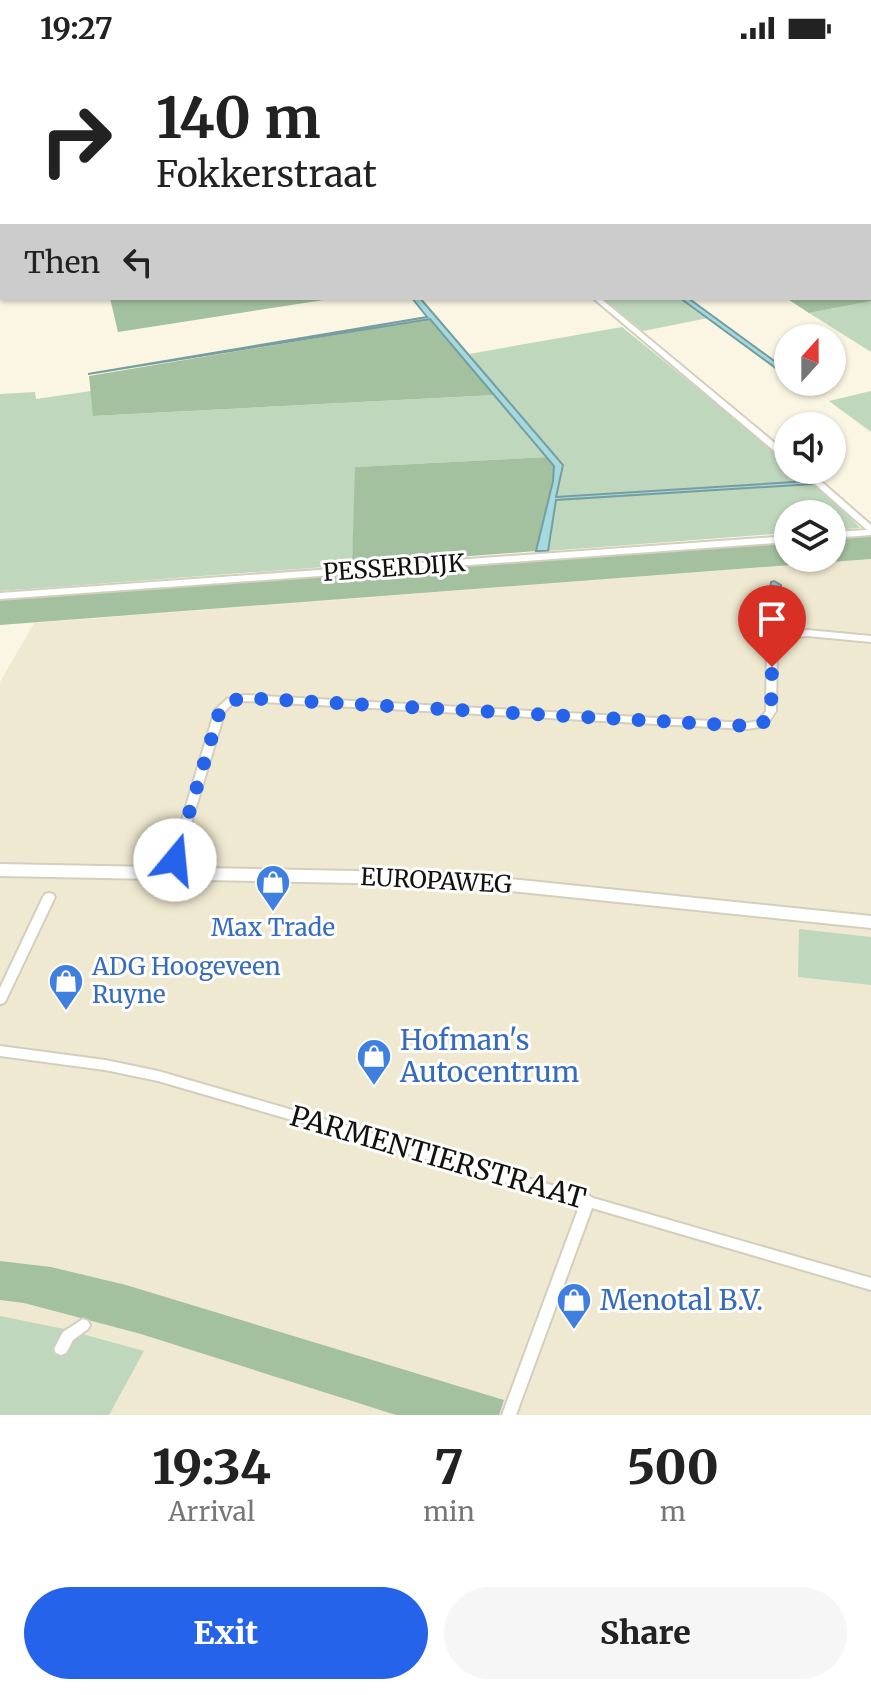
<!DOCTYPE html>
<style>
:root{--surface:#fff;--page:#f6f6f6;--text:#222;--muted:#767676;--accent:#2563eb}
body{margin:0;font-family:Merriweather,serif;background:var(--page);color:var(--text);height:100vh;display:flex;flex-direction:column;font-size:30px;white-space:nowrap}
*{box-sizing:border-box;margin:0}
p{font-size:26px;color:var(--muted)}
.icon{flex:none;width:44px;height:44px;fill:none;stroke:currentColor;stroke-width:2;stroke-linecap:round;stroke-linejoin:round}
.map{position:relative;height:1359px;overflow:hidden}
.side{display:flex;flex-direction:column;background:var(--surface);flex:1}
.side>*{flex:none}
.banner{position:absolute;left:0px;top:0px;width:872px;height:244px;box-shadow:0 2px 6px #0004;background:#fff;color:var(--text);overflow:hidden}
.needle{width:52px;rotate:21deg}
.tools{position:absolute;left:774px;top:268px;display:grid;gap:16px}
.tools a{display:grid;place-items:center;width:72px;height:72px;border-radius:50%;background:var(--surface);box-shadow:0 2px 6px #0004;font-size:40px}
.pin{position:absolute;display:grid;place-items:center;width:68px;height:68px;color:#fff;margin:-82px -34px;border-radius:50% 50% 50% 0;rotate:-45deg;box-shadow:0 0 8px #0007}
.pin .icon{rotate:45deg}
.me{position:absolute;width:88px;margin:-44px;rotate:17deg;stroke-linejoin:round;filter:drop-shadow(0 0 6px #0008)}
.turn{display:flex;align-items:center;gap:28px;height:168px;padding:0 24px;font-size:36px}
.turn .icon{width:104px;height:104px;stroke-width:2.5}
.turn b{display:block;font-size:56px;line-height:68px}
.then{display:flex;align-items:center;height:76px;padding:0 24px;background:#0003;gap:16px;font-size:30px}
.eta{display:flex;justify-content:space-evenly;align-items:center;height:136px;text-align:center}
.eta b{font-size:48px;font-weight:800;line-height:56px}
.action{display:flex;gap:16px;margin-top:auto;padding:16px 24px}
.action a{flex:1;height:92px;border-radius:48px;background:var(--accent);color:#fff;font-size:32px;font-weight:800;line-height:92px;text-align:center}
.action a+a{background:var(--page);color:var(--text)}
.status{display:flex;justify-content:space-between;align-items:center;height:56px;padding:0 40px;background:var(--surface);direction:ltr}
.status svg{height:22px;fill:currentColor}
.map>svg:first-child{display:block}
</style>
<div class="status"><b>19:27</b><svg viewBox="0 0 49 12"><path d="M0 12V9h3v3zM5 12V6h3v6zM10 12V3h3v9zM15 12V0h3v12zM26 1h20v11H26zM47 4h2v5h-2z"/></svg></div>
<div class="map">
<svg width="871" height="1359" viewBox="0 0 871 1359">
<rect width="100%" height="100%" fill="#fbf6e4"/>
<path fill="#f0e9d1" d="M871 503V1359H0V626L34 567Z"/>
<g fill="#bfd7bc">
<path d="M602 242H680L708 262 643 275Z"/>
<path d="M871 245V296L809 257Z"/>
<path d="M622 271 788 406V414C811 414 844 455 860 472L832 474V458H788V477L548 495 556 444 813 427 810 425 556 441 563 409 469 298Z"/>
<path d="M91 335 94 360 495 339 548 401 356 411 352 509 0 535V338L35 336 36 343Z"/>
<path d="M871 335V376L829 345Z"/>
<path d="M799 873 871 881V929L798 921Z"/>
<path d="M0 1260 64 1273 144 1295 109 1359H0Z"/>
</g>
<g fill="#a3c09f">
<path d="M871 137V245L809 257 786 242H870Z"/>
<path d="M110 242H330V243L118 276Z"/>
<path d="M430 263 495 339 93 360 89 320Z"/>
<path d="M548 401 555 414 536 495 352 509 355 411Z"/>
<path d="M871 480V503L0 569V543L788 487V502H832V483Z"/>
<path d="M0 1205 51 1211 126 1229 504 1344 499 1359H396L141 1278 24 1247 0 1244Z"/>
</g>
<g fill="#a3d9df" stroke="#789da0" stroke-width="2">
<path d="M412 242H420L563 409 556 441 810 425 814 428 556 444 548 495H536L553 425 554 410 430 263 88 318 427 261Z"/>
<path d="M680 242H688L788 315V321Z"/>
<path d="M774 525 781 529 782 564H772L766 559 771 526Z"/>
</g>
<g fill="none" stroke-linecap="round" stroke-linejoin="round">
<g stroke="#789da0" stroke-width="2">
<path d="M514 0 518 2"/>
<path d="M565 0 569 2"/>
<path d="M621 0 625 2"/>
<path d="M347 2 362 0"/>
</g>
<g stroke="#d3cebd" stroke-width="4">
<g id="street">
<path d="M300 0H307L309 2H302Z"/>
<path d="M593 242H600L788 398V404H785Z"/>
<path d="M799 414H808L871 469V479L832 482V476L867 474Z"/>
<path d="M788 480V486L0 543V537Z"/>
<path d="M807 574 871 580V586L807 580 781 583 777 589 776 655 766 670 747 673 245 645 233 647 225 655 176 817 175 820H167L166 817 215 654 227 643 245 639 747 667 759 665 766 655 767 589 775 579Z"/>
<path d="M49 837 53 838 55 841 6 944 4 947 0 948V932L43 841 45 838Z"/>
<path d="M0 990 105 1004 158 1015 586 1139H588L593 1142 871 1222V1234L592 1152 516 1359H502L580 1148 158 1025 105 1014 0 1000Z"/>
<path d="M83 1263 88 1265 90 1269 88 1273 73 1284 66 1297 61 1299 56 1297 54 1293 63 1276Z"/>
</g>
</g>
<g stroke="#d3cebd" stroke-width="4">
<path id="primary" d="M0 808 453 817 871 860V872L453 829 0 820Z"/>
</g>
<use href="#street" fill="#fff" fill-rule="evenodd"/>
<use href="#primary" fill="#fff" fill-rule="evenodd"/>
</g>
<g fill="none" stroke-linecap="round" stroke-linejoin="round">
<path stroke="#2563eb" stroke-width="14" stroke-dasharray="0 25.2" d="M175 804 220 654 230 645 245 642 747 670 762 668 771 655 772 611"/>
</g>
<defs>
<g id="shop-pin" transform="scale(1.8)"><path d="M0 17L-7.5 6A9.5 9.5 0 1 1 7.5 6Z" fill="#3f7fe0" stroke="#fff"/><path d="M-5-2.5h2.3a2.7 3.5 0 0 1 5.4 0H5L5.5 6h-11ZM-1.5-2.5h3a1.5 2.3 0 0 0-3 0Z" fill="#fff"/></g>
</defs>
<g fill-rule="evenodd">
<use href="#shop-pin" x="273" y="826"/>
<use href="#shop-pin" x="66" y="925"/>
<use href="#shop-pin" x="374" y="1000"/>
<use href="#shop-pin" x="574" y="1244"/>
</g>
<g text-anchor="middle" stroke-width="6" stroke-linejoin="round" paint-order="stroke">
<g font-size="24" fill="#14120c" stroke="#fff">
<text transform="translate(394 512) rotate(-4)" y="8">PESSERDIJK</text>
<text transform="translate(436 825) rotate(3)" y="8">EUROPAWEG</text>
</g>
<g font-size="24" fill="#366cbe" stroke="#fff">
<text x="273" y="880">Max Trade</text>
<text x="92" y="919" text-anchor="start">ADG Hoogeveen<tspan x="92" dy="28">Ruyne</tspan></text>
</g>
<g font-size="28" fill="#366cbe" stroke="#fff" text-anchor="start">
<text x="400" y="994">Hofman's<tspan x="400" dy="32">Autocentrum</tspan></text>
<text x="600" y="1254">Menotal B.V.</text>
</g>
<g font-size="28" fill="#14120c" stroke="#fff">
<text transform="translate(438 1101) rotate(16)" y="10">PARMENTIERSTRAAT</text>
</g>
</g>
</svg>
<div class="tools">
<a><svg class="needle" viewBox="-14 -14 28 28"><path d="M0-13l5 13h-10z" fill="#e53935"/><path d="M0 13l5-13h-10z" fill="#767676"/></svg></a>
<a><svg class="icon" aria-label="sound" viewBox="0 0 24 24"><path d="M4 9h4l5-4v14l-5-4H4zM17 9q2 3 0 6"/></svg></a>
<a><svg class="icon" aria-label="layers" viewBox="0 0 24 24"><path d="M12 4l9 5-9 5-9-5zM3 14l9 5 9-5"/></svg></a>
</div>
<div class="pin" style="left:772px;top:611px;background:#d93025"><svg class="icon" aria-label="arrive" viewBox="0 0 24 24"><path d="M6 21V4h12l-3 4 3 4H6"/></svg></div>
<svg class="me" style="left:175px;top:804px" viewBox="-20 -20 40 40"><circle r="19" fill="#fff"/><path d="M0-13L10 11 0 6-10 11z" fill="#2563eb"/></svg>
<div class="banner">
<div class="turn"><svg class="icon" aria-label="right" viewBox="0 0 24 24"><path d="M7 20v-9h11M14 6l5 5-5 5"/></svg><div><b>140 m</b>Fokkerstraat</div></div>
<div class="then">Then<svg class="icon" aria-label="left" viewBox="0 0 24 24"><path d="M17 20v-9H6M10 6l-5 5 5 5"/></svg></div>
</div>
</div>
<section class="side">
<div class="eta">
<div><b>19:34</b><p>Arrival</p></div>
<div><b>7</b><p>min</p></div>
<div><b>500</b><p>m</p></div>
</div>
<div class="action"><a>Exit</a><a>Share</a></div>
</section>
